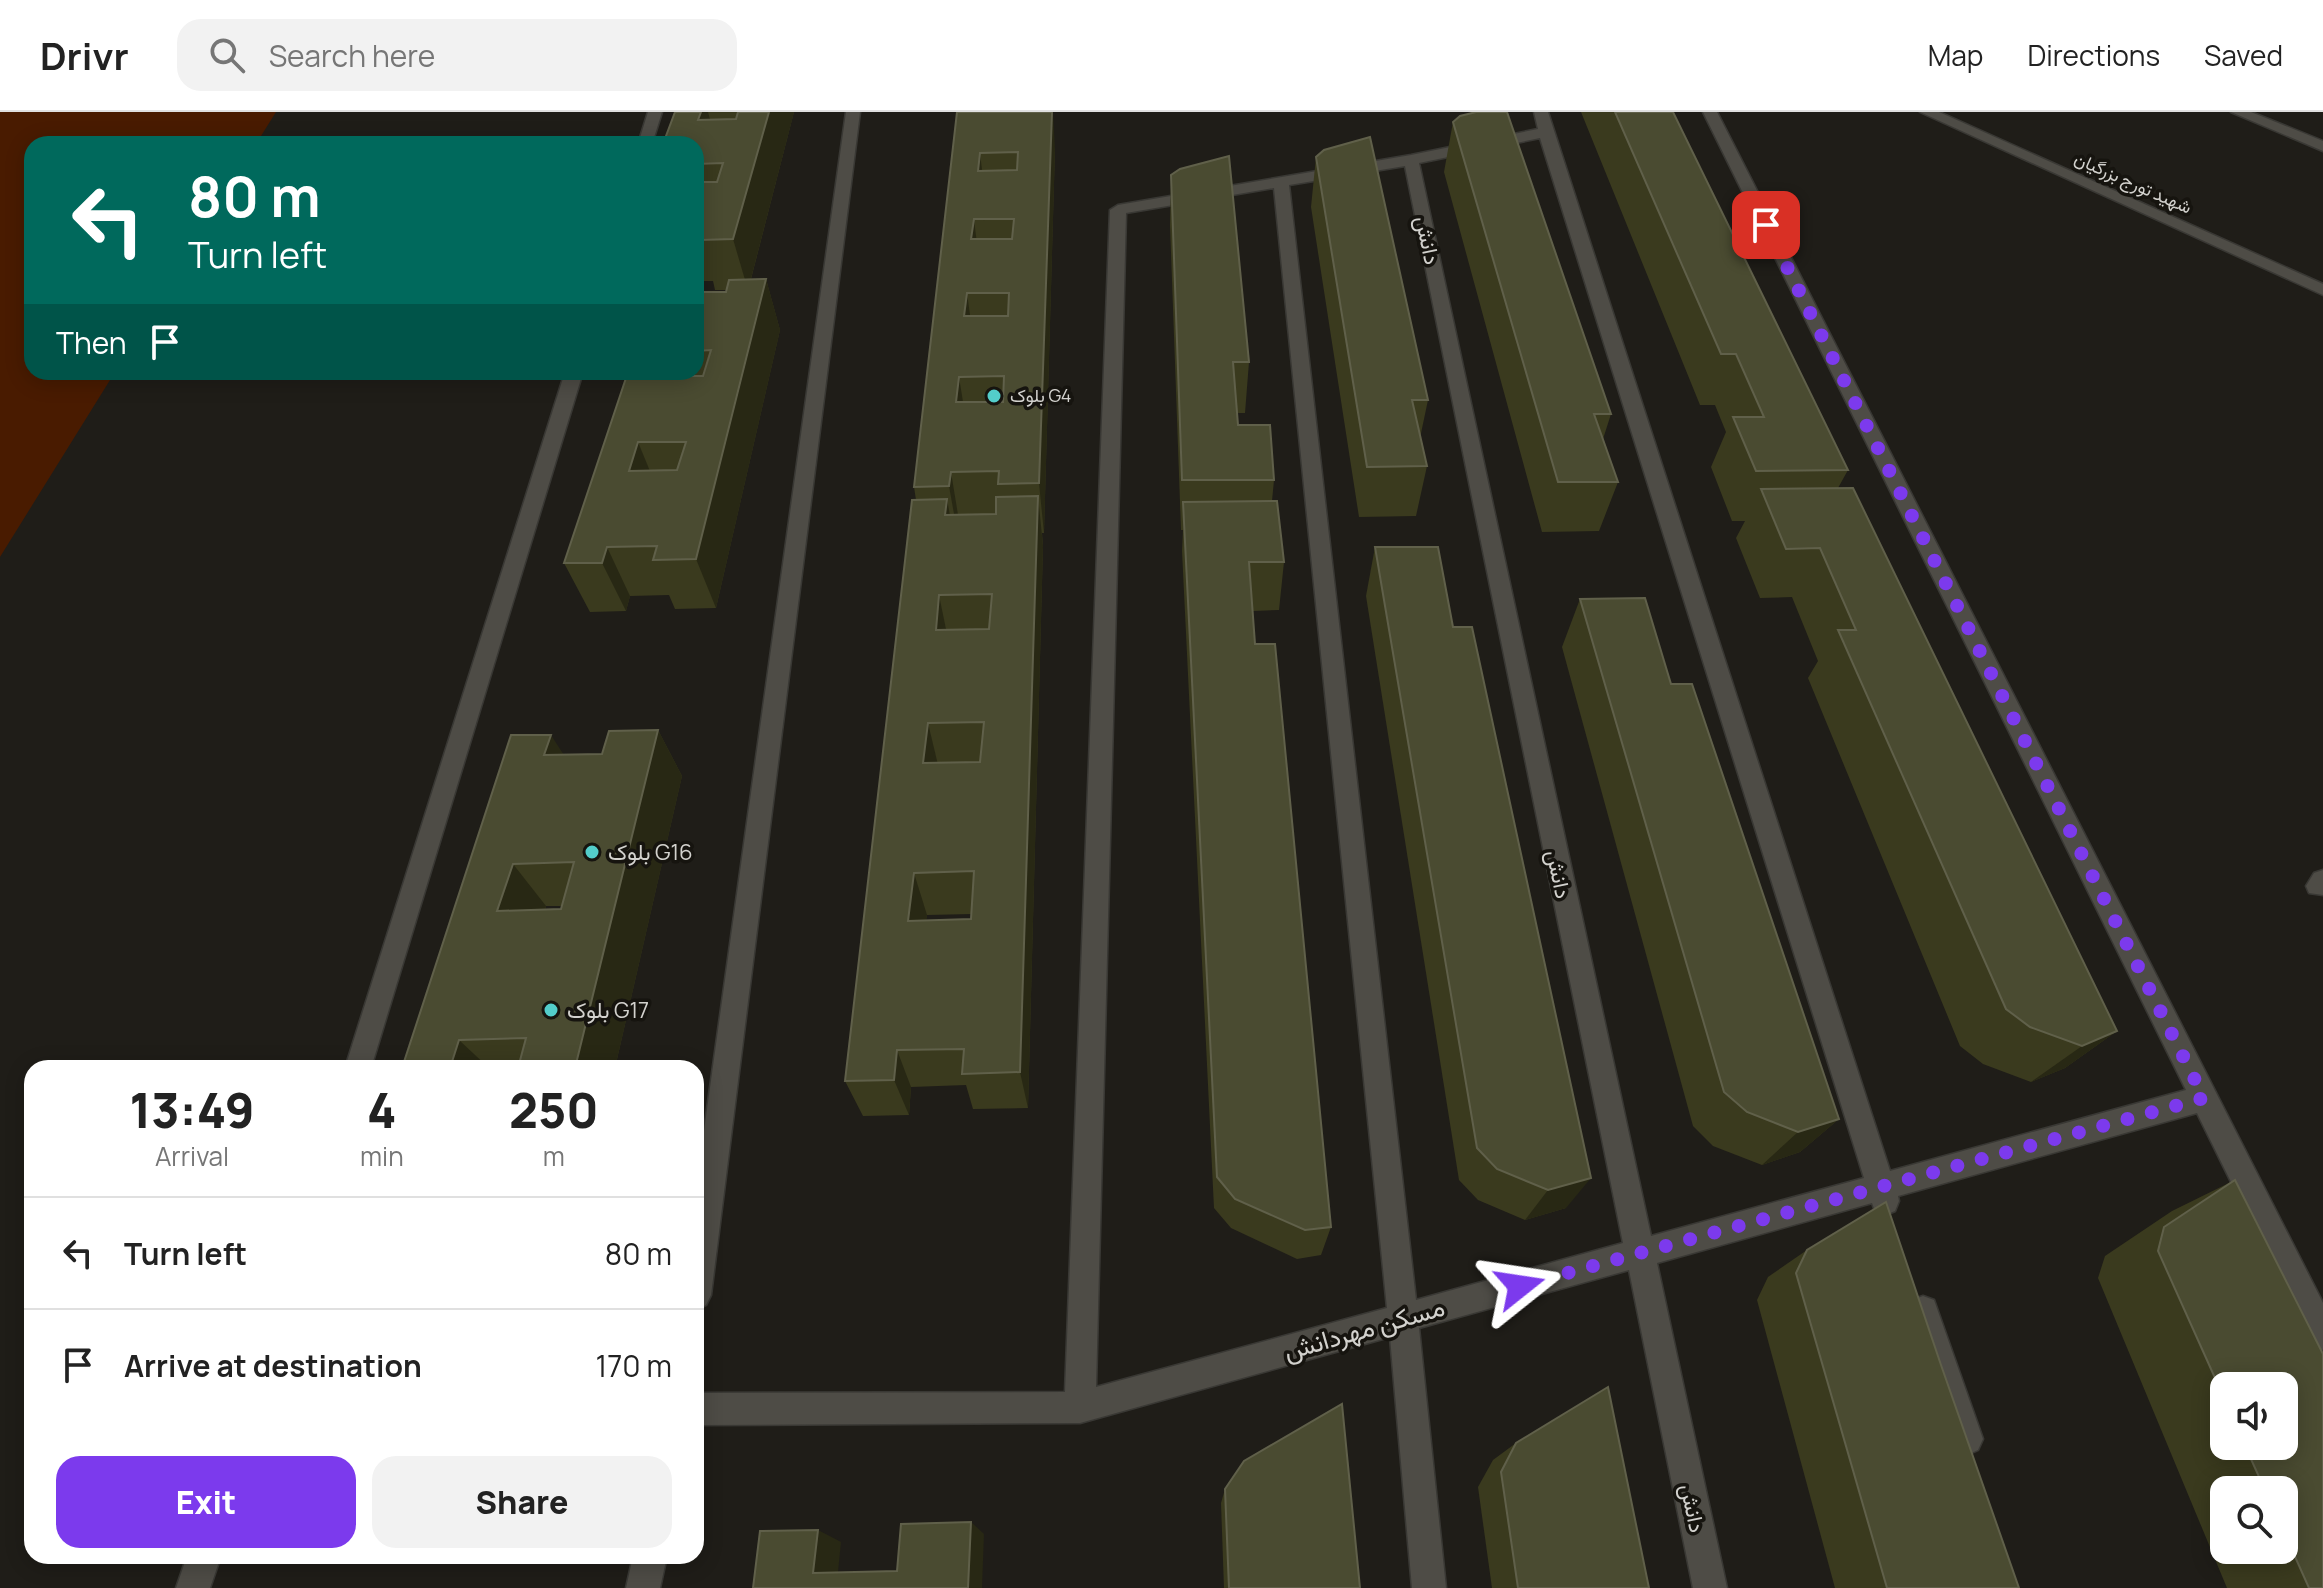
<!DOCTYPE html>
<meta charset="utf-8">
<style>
:root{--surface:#fff;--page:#f2f2f2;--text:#222;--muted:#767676;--line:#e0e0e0;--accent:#7c3aed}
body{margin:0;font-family:Manrope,Vazirmatn,sans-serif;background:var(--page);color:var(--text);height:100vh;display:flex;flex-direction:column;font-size:30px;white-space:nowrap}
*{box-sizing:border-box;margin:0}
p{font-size:26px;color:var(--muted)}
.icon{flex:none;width:44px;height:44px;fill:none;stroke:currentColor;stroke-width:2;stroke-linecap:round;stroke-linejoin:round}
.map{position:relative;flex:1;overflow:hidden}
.details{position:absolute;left:24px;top:948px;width:680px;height:504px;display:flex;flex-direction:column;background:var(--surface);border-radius:24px;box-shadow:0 4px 20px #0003}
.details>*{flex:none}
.hud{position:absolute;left:24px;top:24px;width:680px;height:244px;border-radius:24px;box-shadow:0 4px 20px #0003;background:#00695c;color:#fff;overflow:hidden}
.fabs{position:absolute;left:2210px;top:1260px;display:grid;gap:16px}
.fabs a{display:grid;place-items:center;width:88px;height:88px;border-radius:16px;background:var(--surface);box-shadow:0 4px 20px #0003;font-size:40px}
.pin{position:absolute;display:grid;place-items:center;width:68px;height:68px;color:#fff;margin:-34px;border-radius:16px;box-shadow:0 4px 12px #0006}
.me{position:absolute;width:88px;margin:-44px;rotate:75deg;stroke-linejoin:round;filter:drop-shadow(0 0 6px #0008)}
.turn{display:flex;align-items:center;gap:28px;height:168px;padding:0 32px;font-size:36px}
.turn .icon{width:104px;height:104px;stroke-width:2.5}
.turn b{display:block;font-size:56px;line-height:68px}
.then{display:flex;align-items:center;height:76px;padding:0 32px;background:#0003;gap:16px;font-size:30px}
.eta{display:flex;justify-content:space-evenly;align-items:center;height:136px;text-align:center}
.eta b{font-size:48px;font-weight:800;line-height:56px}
.action{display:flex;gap:16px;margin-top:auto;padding:16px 32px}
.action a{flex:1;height:92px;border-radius:24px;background:var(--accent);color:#fff;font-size:32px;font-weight:800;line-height:92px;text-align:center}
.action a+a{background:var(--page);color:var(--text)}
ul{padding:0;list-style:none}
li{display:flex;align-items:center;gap:24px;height:112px;padding:0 32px;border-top:2px solid var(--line)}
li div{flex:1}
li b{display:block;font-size:30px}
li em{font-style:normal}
header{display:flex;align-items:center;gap:48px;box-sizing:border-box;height:112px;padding:0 40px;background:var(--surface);border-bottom:2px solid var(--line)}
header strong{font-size:38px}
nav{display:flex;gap:44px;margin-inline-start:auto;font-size:28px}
.search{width:560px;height:72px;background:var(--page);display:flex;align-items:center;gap:20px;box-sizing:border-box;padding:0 28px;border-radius:24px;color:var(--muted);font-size:30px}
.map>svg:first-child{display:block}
</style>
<header>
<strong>Drivr</strong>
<div class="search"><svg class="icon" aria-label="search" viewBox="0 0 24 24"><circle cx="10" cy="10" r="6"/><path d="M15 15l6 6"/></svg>Search here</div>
<nav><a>Map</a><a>Directions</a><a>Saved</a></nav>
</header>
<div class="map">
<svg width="2323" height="1476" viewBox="0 0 2323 1476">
<rect width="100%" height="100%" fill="#1f1d18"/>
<path fill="#491b00" d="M0 0H276L256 32H32V260H115L0 445Z"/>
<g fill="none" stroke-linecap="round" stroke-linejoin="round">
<g stroke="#393834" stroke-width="3">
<g id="minor">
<path d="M648 0H662L652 32H638Z"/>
<path d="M846 0H860L711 1183 706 1193 696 1198V1076Z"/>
<path d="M1534 0H1548L1890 1059 2186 978 1703 0H1717L2323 1191V1238L2312 1234 2197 1001 1898 1084 1899 1089 1895 1099 1885 1103 1875 1099 1872 1091 1657 1151 1727 1476H1693L1629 1158 1419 1216 1446 1476H1412L1390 1225 1080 1311 696 1313V1281L1065 1280 1110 98 1118 93 1411 43 1538 17ZM1540 26 1864 1066 1651 1124 1419 51ZM1405 54 1623 1131 1416 1188 1289 73ZM1274 76 1387 1196 1096 1275 1126 101Z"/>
<path d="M1920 0H1939L2323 172V183Z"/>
<path d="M2231 0H2251L2323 29V39Z"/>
<path d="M565 260H583L371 956H345Z"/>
<path d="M2323 758V783L2309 781 2306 774 2314 761Z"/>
<path d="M1923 1184 1934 1188 1983 1327 1978 1338 1967 1343 1956 1338 1951 1327 1908 1199 1912 1188Z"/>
<path d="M187 1444H221L210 1476H176Z"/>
<path d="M633 1444H667L660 1476H626Z"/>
</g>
</g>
<use href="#minor" fill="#4e4c46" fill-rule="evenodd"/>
</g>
<g fill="#3a3a1e" fill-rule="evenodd">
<path d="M675 0H794L751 167H766L780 218 716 496 675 497 669 483 630 484 626 499 590 500 564 451 628 260H696V180H726L727 178H715L713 169H696V32Z"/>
<path d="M957 0 1055 37 1044 421H1042L1043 434 1028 996 973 997 966 973 911 975 909 1003 863 1004 845 969 916 388 914 375ZM972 802 971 807 926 808 927 803Z"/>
<path d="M1581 0H1673L1848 358 1838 376 2117 919 2065 956 2031 970 1983 952 1960 934 1808 566 1818 549 1792 485 1760 486 1736 426 1745 409H1732L1711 355 1726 320 1715 293H1700Z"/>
<path d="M1453 10 1611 302 1603 327 1618 370 1599 419 1542 420 1444 60Z"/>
<path d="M1316 45 1428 288 1420 326 1427 354 1416 404 1359 405 1311 95Z"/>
<path d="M1171 63 1249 250 1245 301H1237L1238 313 1274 368 1272 389 1284 450 1279 498 1253 499 1255 532 1331 1115 1321 1143 1297 1147 1231 1116 1214 1096 1182 439 1183 418H1181L1170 113Z"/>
<path d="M1375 435 1453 515 1566 1096 1525 1108 1478 1088 1459 1068 1366 484Z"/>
<path d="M1580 487 1671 572 1839 1007 1800 1040 1762 1053 1713 1034 1693 1014 1562 535Z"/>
<path d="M658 618 682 664 615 956H402L563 642H602ZM546 794H562L561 797 545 798Z"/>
<path d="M2235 1068 2323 1476H2227L2098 1166 2105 1144 2172 1099ZM2224 1274 2284 1334H2224ZM2224 1378H2284V1438H2224Z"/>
<path d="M1807 1138 2019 1476H1835L1757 1188 1768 1165Z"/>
<path d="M1516 1331 1649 1476H1492L1478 1375 1493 1348Z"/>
<path d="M1225 1377 1360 1476H1224L1221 1391Z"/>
</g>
<g fill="#282814">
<path d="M701 0H708L719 40 698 8Z"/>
<path d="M769 0H794L748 178 733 127Z"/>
<path d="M1052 0H1053L1055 37 1044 421 1039 371Z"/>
<path d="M980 41 986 91 984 109 978 59Z"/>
<path d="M974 107 980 157 971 127Z"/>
<path d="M766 167 780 218 716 496 696 447Z"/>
<path d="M967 181 974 232 964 204Z"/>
<path d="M659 260H674L685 290 657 264Z"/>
<path d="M959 265 967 315 956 290Z"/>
<path d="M638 330 659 381 629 359Z"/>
<path d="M951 360 959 409 958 424 949 374Z"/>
<path d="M1038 384 1043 434 1028 996 1020 960Z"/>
<path d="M947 387 956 437 945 403Z"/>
<path d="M607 435 630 484 626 499 602 451Z"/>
<path d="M939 483 949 532 936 518Z"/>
<path d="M928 611 939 657 923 651Z"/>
<path d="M658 618 682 664 615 956H575Z"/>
<path d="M551 623 580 668 544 643Z"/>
<path d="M513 752 546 794 532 840 497 799Z"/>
<path d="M914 761 927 803 921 850 908 809Z"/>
<path d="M2117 919 2065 956 2031 970 2082 934Z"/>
<path d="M459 928 489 956H450Z"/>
<path d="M897 938 911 975 909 1003 894 968Z"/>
<path d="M1839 1007 1800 1040 1762 1053 1798 1020Z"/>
<path d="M1591 1066 1566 1096 1525 1108 1548 1078Z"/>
<path d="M971 1410 984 1422 982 1476H968Z"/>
<path d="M818 1418 841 1430 837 1470 813 1461Z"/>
</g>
<g fill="#4a4b31" stroke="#60604a" stroke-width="2" fill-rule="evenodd">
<path d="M675 0H701L698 8 736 7 738 0H769L733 127 700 128 702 119H696V70H717L723 51 696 52V32H663Z"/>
<path d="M957 0H1052L1039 371 998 372 999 359 951 360 949 374 914 375ZM1018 40 1017 58 978 59 980 41ZM974 107H1014L1012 127H971ZM967 181H1009L1008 204H964ZM1004 264 1003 290H956L959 265Z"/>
<path d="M1476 0H1507L1611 302H1594L1618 370H1558L1453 10 1460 4Z"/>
<path d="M1615 0H1673L1848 358 1756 359 1733 305H1764L1736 242H1721Z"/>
<path d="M1370 25 1428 288H1412L1427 354 1367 355 1316 45 1324 38Z"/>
<path d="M1229 44 1249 250H1233L1238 313H1270L1274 368H1182L1171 63 1180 57Z"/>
<path d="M766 167 696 447 653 448 657 434 607 435 602 451H564L628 260H659L657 264H703L711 238 696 239V180H726L729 168ZM638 330H686L677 358 629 359Z"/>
<path d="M1853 376 2117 919 2082 934 2030 915 2006 897 1838 518H1856L1820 436 1786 437 1761 377Z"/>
<path d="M1038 384 1020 960 962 962 964 937 897 938 894 968 845 969 912 388 947 387 945 403 996 402V385ZM992 482 989 517 936 518 939 483ZM984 610 980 650 923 651 928 611ZM974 759 971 807 908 809 914 761Z"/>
<path d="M1277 389 1284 450H1249L1255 532H1275L1331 1115 1305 1118 1235 1087 1217 1065 1183 390Z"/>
<path d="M1375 435H1438L1453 515H1472L1591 1066 1548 1078 1497 1057 1477 1036Z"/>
<path d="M1645 486 1671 572H1692L1839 1007 1798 1020 1747 1000 1724 980 1580 487Z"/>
<path d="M658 618 575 956H518L526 926 459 928 450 956H402L511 623H551L544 643 602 642 609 619ZM574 750 561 797 497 799 513 752Z"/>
<path d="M2235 1068 2323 1242V1476H2309L2284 1420V1378H2265L2245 1334H2284V1274H2224V1286L2158 1139 2164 1115Z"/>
<path d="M1886 1090 1941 1253 2019 1476H1887L1796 1161 1807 1138Z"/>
<path d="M1608 1275 1649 1476H1518L1501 1360 1516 1331Z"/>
<path d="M1342 1292 1360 1476H1229L1225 1377 1244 1349Z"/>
<path d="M971 1410 968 1476H753L760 1419 818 1418 813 1461 897 1459 901 1412Z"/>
</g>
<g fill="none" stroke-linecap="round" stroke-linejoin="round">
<path stroke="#7c3aed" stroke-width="14" stroke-dasharray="0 25.2" d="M1520 1174 2204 986 1766 113"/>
</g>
<g fill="#53cdca" stroke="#16140f" stroke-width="3">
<circle cx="994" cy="284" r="8"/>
<circle cx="592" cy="740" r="8"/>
<circle cx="551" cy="898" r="8"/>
</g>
<g text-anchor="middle" stroke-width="7" stroke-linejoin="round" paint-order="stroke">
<g font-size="18" fill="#d3d2ce" stroke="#16140f">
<text transform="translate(2133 71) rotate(24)" y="6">شهید تورج بزرگیان</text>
</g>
<g font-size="18" fill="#d3d2ce" stroke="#16140f" text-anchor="start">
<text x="1010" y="290">بلوک G4</text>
</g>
<g font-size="22" fill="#d3d2ce" stroke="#16140f">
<text transform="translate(1428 128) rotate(78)" y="8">دانش</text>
<text transform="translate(1559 762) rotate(78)" y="8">دانش</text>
<text transform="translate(1693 1396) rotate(78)" y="8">دانش</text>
</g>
<g font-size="22" fill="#d3d2ce" stroke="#16140f" text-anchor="start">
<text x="608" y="748">بلوک G16</text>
<text x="567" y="906">بلوک G17</text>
</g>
<g font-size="26" fill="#d3d2ce" stroke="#16140f">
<text transform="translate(1364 1217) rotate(-16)" y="9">مسکن مهردانش</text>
</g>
</g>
</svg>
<div class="fabs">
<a><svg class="icon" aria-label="sound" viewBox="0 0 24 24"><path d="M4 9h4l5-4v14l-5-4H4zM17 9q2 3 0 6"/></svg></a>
<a><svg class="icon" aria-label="search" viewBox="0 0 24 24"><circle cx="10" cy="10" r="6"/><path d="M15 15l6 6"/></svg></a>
</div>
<div class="pin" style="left:1766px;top:113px;background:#d93025"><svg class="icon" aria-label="arrive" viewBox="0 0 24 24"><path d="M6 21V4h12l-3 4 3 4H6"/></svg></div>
<svg class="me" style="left:1520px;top:1174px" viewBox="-20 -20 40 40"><path d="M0-17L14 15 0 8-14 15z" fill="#7c3aed" stroke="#fff" stroke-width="4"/></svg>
<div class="hud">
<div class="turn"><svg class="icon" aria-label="left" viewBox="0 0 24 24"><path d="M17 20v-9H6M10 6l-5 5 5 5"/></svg><div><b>80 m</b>Turn left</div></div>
<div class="then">Then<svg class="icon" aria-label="arrive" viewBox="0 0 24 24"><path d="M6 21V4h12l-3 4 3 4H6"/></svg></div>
</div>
<section class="details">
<div class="eta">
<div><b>13:49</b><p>Arrival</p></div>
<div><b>4</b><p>min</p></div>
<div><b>250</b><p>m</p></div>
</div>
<ul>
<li><svg class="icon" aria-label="left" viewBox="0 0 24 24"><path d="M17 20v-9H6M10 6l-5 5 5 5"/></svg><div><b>Turn left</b></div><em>80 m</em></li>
<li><svg class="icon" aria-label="arrive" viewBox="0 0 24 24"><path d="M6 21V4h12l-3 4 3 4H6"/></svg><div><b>Arrive at destination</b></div><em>170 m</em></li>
</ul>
<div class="action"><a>Exit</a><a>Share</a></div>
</section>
</div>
